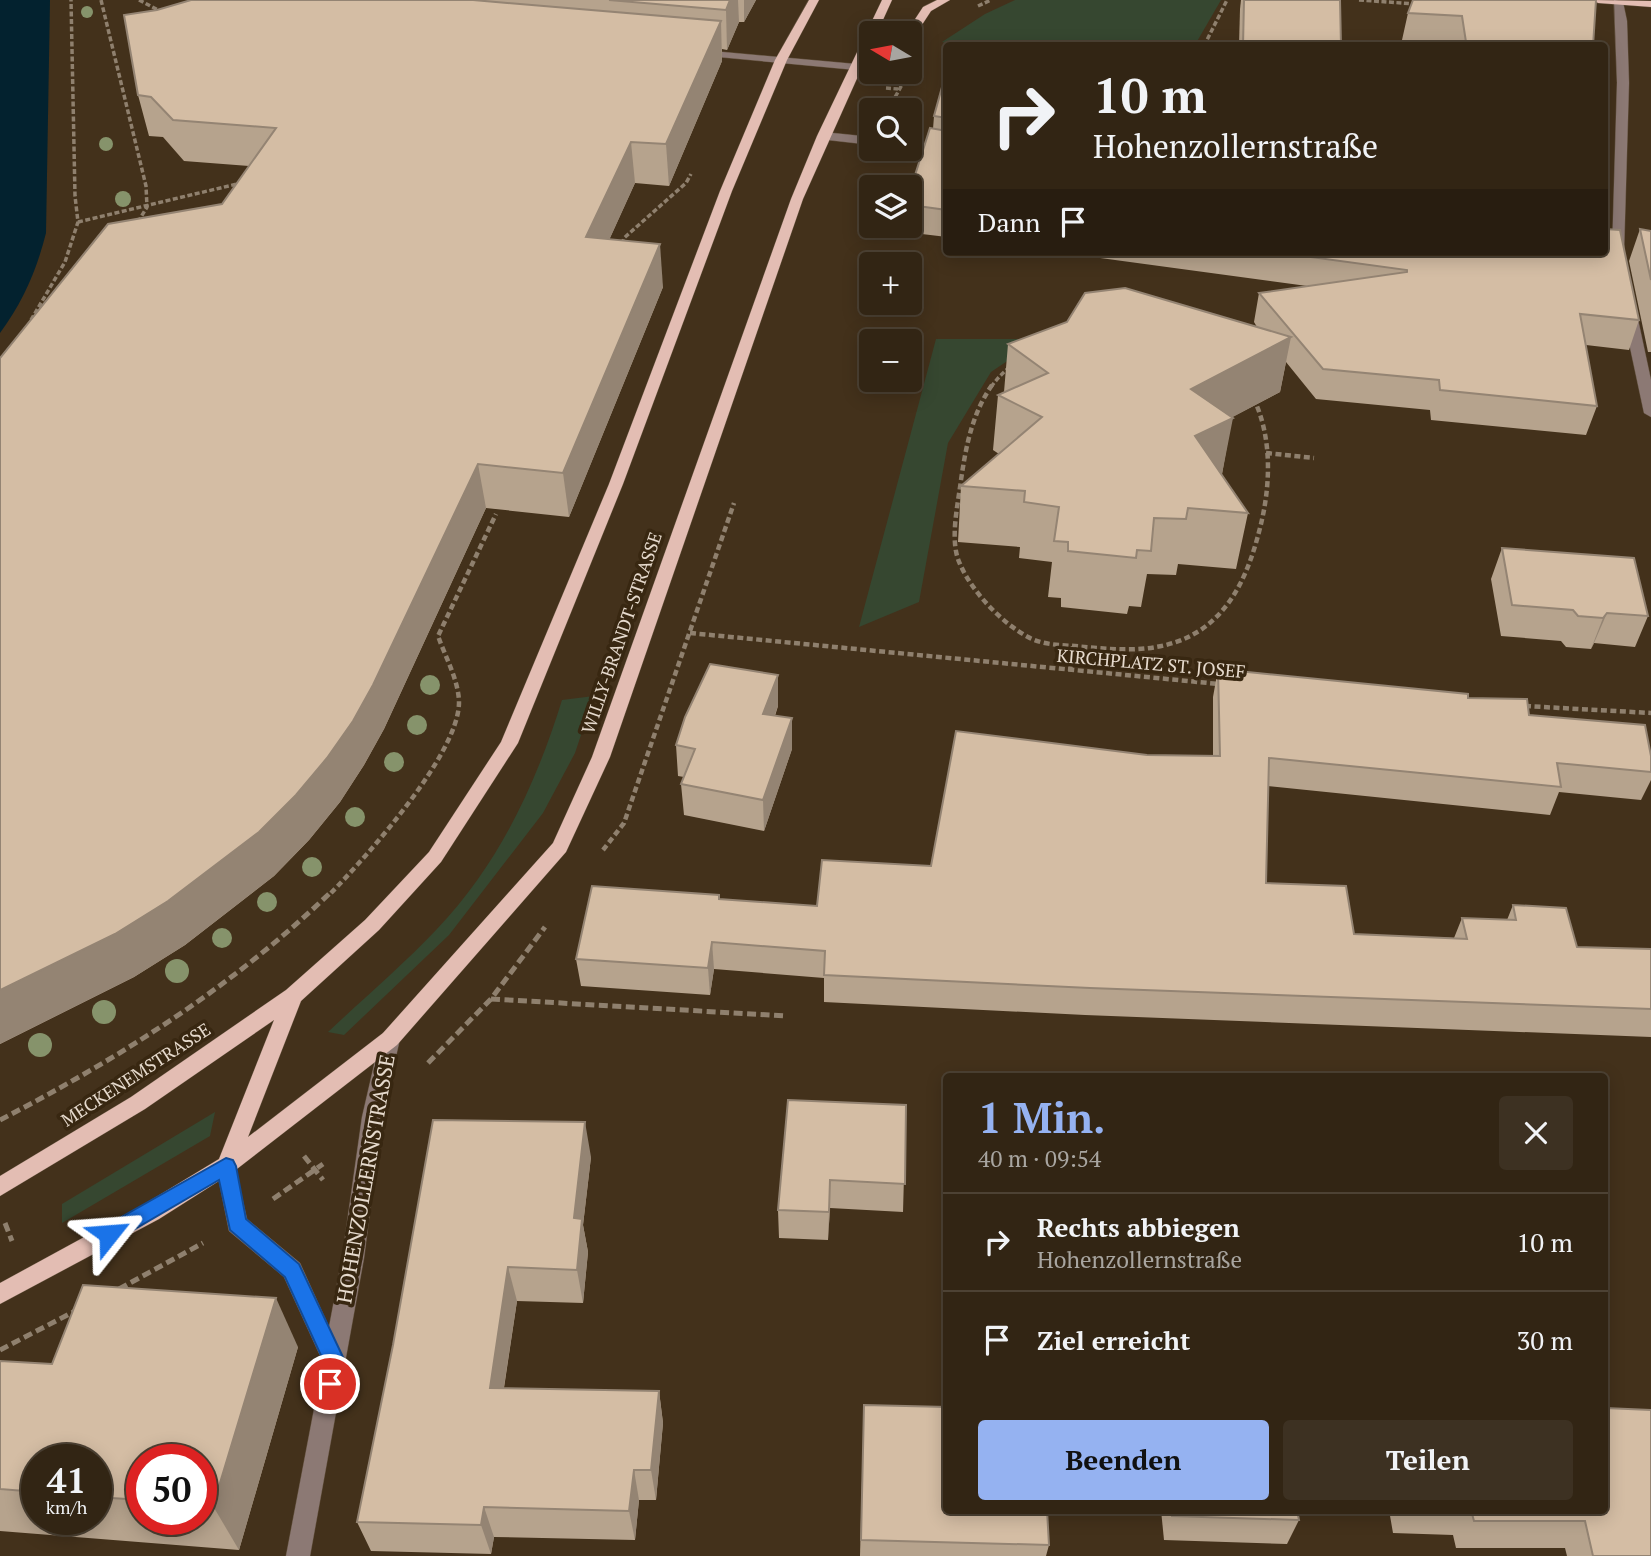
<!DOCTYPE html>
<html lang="de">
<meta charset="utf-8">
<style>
:root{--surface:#322514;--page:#3d3122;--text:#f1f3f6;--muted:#a8a5a0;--line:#4d4234;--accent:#95b2f1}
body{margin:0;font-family:"PT Serif",serif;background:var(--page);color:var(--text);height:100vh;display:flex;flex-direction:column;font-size:26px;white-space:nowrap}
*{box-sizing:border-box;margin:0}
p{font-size:23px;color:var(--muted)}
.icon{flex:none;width:38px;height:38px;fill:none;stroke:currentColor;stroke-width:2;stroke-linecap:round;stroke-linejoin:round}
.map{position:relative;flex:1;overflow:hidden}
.drawer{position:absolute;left:943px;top:1073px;width:665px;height:441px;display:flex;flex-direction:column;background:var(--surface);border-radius:7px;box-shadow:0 4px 18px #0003,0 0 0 2px var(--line)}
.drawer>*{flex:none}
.banner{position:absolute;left:943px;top:42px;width:665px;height:214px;border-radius:7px;box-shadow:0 4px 18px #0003,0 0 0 2px var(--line);background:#322514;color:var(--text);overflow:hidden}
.needle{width:46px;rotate:280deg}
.tools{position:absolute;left:859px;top:21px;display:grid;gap:14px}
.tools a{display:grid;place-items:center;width:63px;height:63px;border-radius:7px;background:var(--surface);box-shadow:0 4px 18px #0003,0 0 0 2px var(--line);font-size:35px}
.speed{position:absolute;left:21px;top:1444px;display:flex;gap:14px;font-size:35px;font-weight:700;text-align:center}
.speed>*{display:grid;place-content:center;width:91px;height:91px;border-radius:50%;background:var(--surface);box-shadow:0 4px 18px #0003,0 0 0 2px var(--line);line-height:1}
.speed small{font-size:18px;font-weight:400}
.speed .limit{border:10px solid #d22;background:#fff;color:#111}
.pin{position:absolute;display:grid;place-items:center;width:60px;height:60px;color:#fff;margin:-30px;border:4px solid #fff;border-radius:50%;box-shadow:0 2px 7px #0007}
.me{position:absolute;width:77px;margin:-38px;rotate:62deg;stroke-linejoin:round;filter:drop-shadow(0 0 5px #0008)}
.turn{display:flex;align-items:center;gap:24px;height:147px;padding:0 35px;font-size:32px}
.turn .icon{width:91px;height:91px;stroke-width:2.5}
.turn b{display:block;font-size:49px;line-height:60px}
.then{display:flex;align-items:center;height:66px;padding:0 35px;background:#0003;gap:14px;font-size:26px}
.round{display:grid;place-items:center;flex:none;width:74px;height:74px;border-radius:7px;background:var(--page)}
.headline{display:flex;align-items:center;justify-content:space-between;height:119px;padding:0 35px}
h1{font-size:42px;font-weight:600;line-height:52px;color:var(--accent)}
.cta{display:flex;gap:14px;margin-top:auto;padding:14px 35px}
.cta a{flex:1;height:80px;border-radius:7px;background:var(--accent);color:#111;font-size:28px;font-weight:600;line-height:80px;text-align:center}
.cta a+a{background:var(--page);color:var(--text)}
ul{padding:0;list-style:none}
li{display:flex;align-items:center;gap:21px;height:98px;padding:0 35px;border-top:2px solid var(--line)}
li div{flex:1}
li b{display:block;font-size:26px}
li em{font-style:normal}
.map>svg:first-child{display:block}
</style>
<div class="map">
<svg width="1651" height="1556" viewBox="0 0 1651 1556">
<rect width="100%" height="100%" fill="#43311b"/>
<g fill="#364730">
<path d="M1015 0H1221L1195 45 960 46 942 42 985 14Z"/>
<path d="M936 339H1040L991 372 948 443 919 602 859 627Z"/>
<path d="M594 696 575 753 543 813 449 935 344 1035 328 1032C364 998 403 965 437 929 499 864 536 784 562 700Z"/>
<path d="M215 1112 210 1136 62 1223V1204Z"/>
</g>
<path fill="#03222f" d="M0 0H50L46 233C37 269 23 302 0 333Z"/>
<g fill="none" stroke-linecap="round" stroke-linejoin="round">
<g stroke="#604f3b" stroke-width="1">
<g id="minor">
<path d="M1614 0 1623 2 1627 21 1629 83 1624 252 1618 256 1612 252 1617 83Z"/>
<path d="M701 50 856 64 862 67 856 70 697 55V51Z"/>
<path d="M823 132 872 137V145L819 139V133Z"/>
<path d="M910 142 947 147V155L907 149H910Z"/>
<path d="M1629 306 1636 310 1651 380V417L1644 413 1622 310Z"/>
<path d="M390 1031 397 1033 400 1039 382 1117 364 1258 310 1556H286L323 1362 284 1277 229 1231 216 1166 219 1160 226 1157 233 1160 247 1219 300 1263 329 1327 342 1258 362 1117 380 1039 383 1033Z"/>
</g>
</g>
<g stroke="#604f3b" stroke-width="1">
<g id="major">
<path d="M809 0H819L787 60 732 191 623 484 518 743 441 862 379 930 301 1001 248 1137 383 1033 553 843 592 757 791 199 817 136 882 0H892L877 33H872V45L803 199 610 757 566 852 397 1045 233 1172 159 1219 0 1304V1283L143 1205 219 1159 274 1020 145 1109 0 1196V1176L131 1097 286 990 365 920 429 852 501 742 609 484 720 191 775 60Z"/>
<path d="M937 0H950L931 11 914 37 910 38V33H906L923 7Z"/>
<path d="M1593 0 1651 1V7L1598 3Z"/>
</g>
</g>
<g stroke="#8f806e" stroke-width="3.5" stroke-dasharray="5 2.5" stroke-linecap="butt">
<path d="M101 0 146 186 147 207 138 222"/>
<path d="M139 0 160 11"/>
<path d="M1359 0 1416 4"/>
<path d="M978 6 991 0"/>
<path d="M1204 46 1227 0"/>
<path d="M886 88 898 89"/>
<path d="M888 110 909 72"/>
<path d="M78 222 241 183"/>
<path d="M622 244 624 238 686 183 691 174"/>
<path d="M31 320 65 262 78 222 75 196 71 0"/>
<path d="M991 387C1013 356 1050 341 1086 333 1132 323 1220 346 1247 387"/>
</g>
<g stroke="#8f806e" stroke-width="4.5" stroke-dasharray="6 3.5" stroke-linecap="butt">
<path d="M992 385C972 414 966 446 961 480 958 505 949 541 960 564 972 592 1002 623 1028 637 1043 645 1059 645 1075 646 1117 650 1161 655 1199 631 1236 607 1251 565 1261 524 1272 478 1272 425 1246 385"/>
<path d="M1266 453 1314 458"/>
<path d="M690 633 1219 684"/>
<path d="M1070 671 1073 646"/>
<path d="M1525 706 1651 713"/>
<path d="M603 850 624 823 734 503"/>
<path d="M331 893C367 856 458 755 459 703 459 681 445 656 438 636L496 514"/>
</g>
<g stroke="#8f806e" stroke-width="5" stroke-dasharray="9 4.5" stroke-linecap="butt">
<path d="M491 999 787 1016"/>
<path d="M428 1063 491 999 545 927"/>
<path d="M0 1120C120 1058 235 985 332 891"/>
<path d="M304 1156 323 1180"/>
<path d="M273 1199 323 1164"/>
<path d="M5 1223 12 1241"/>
<path d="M119 1289 203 1243"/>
<path d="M0 1350 77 1310"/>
</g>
<use href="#minor" fill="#8c7974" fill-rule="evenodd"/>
<use href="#major" fill="#e3bdb3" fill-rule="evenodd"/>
</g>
<g fill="#86936b">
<circle cx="87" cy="12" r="6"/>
<circle cx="106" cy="144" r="7"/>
<circle cx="123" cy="199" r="8"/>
<circle cx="430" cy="685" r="10"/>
<circle cx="417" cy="725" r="10"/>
<circle cx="394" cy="762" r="10"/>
<circle cx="355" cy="817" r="10"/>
<circle cx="312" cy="867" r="10"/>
<circle cx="267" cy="902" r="10"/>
<circle cx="222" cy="938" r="10"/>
<circle cx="177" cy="971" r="12"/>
<circle cx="104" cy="1012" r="12"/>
<circle cx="40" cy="1045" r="12"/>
</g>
<g fill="#b6a38d" fill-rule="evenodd">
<path d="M191 0H756L744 22H739L727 50 722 49V61L669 186 635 183 609 240 663 287 569 517 486 508 384 729 364 765 340 802 309 840 274 876 185 945 134 977 0 1044V358L222 204 249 166 184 161 163 137 149 136 138 95 157 10Z"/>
<path d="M1241 0H1340L1341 46H1239L1240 9Z"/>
<path d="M1413 0 1593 46H1455V43L1402 40 1408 13Z"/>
<path d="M947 69V237L905 232V226H910V205L933 129 934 116Z"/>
<path d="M1640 229 1651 231V352H1648L1629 261Z"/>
<path d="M1056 252H1605L1639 320 1629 350 1586 345 1597 406 1586 435 1431 420 1430 410 1316 399 1286 362 1280 392 1232 417 1222 474H1221L1248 513 1236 569 1178 564 1176 575 1147 574 1141 607 1129 606 1127 614 1061 607V598L1048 597 1052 562 1019 558 1020 547 958 542 961 486 999 454 993 450 998 395 1004 392 1008 344 1257 327 1254 322 1259 293 1307 286Z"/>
<path d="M1502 548 1648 616 1635 647 1594 643 1591 649 1566 647 1561 641 1501 636 1491 579Z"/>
<path d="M1218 669 1468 698 1529 715 1651 756V780L1641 800 1559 792 1550 815 1268 786 1266 883 1354 934 1454 938 1462 918 1507 920 1513 905 1577 947 1651 949V1037L1085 1015 824 1002V978L714 969 710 995 581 986 576 959 720 899 817 906 931 866 1147 755 1213 756V697Z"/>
<path d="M778 675V706L775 716 792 718V749L764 831 684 815 681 784 684 777 678 776 676 745Z"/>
<path d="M906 1105 903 1212 830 1208 828 1240 779 1238 778 1210Z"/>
<path d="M591 1157 583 1225 588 1252 583 1303 517 1301 504 1388 659 1391 663 1423 656 1500H639L635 1540 494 1537 491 1554 371 1551 357 1522 393 1345Z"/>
<path d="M298 1347 239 1550 0 1531V1361L52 1364ZM37 1460H96V1519H37ZM142 1460H201V1519H142Z"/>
<path d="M864 1405 1049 1545 1046 1556H860Z"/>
<path d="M1161 1510H1297L1299 1520 1287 1544 1164 1540Z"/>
<path d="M1389 1510H1605L1651 1556H1567L1565 1548H1456L1453 1535 1393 1533Z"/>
</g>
<g fill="#948473">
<path d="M730 0H738L739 22 727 50 726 10Z"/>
<path d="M744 0H756L744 22Z"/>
<path d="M721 21 722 61 669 186 666 144Z"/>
<path d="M631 142 635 183 591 280 586 237Z"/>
<path d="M660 244 663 287 569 517 563 473Z"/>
<path d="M1291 337 1280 392 1214 427 1233 418 1222 474 1185 491 1191 389Z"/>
<path d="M478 464 486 508 384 729 364 765 340 802 309 840 274 876 185 945 134 977 0 1044V990Z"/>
<path d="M1607 613 1594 643 1591 649 1603 618Z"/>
<path d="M778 675V706L764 744 763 714Z"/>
<path d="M792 718V749L764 831 763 800Z"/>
<path d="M712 942 714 969 710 995 708 968Z"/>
<path d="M585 1122 591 1157 583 1225 588 1252 583 1303 577 1270 574 1218Z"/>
<path d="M830 1180V1208L828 1240 829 1212Z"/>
<path d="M508 1267 517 1301 499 1419 490 1388Z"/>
<path d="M276 1298 298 1347 239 1550 213 1506Z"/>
<path d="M659 1391 663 1423 656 1500 651 1470Z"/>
<path d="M634 1470 639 1500 635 1540 629 1511Z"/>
<path d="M484 1507 494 1537 491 1554 481 1525Z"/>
</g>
<g fill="#d4bda4" stroke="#948473" stroke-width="2">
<path d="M191 0H473L721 21 666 144 631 142 586 237 660 244 563 473 478 464 373 685 353 721 327 758 296 795 259 832 168 901 115 934 0 990V358L108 224 222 204 276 128 173 120 151 97 138 95 124 15 157 10Z"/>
<path d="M609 0H730L726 10Z"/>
<path d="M1244 0H1340L1341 46H1243Z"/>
<path d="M1413 0H1596L1593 46H1505L1466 42 1462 16 1408 13Z"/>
<path d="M947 69V118L934 116Z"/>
<path d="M930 128 947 131V210L910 205V191Z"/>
<path d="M1605 229 1620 230 1639 320 1580 314 1597 406 1440 390 1439 380 1323 369 1259 293 1407 272V270L1274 252H1605Z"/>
<path d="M1640 229 1651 231V280Z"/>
<path d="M1125 288 1291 337 1191 389 1233 418 1195 436 1248 513 1188 508 1186 519 1154 518 1151 551 1137 550 1136 558 1068 551V542L1054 541 1059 507 1024 502 1025 491 961 486 1042 417 998 395 1048 373 1008 344 1067 322 1085 293Z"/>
<path d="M1502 548 1634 558 1648 616 1607 613 1603 618 1578 616 1573 610 1512 605Z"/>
<path d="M710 664 778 675 763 714 792 718 763 800 681 784 695 749 676 745 685 717Z"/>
<path d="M1218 669 1468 694V698L1527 699 1529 715 1645 725 1651 756V772L1557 763 1561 787 1269 758 1266 883 1346 886 1354 934 1467 939 1462 918 1516 920 1513 905 1566 908 1577 947 1651 949V1009L1090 988 824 975 825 951 712 942 708 968 576 959 592 886 719 895V899L817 906 822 860 931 866 956 731 1147 755 1220 756Z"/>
<path d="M788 1100 906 1105 905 1184 830 1180 829 1212 778 1210Z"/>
<path d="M433 1120 585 1122 574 1218 582 1219 577 1270 508 1267 490 1388 659 1391 651 1470H634L629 1511 484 1507 481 1525 357 1522 393 1345Z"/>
<path d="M83 1285 276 1298 213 1506 201 1505V1460H142V1500L96 1497V1460H37V1492L0 1489V1361L52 1364Z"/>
<path d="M864 1405 947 1407V1510H1047L1049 1545 861 1540Z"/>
<path d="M1605 1408 1651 1410V1556H1593L1585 1521H1474L1471 1510H1605Z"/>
<path d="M1172 1510H1297L1299 1520 1172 1516Z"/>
</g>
<path fill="#1a73e8" stroke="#114b97" stroke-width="2" d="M226 1158 233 1160 236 1166 246 1219 299 1264 342 1355 345 1362 338 1391 330 1394 323 1391 320 1384 324 1362 285 1277 230 1230 219 1180 116 1240 109 1243 102 1240 99 1234 102 1228Z"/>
<g text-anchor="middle" stroke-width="7" stroke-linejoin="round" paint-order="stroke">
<g font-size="18" fill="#e6dacd" stroke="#382711">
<text transform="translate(622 633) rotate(-71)" y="6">WILLY-BRANDT-STRASSE</text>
<text transform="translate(1151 664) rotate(5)" y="6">KIRCHPLATZ ST. JOSEF</text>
<text transform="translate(136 1075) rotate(-33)" y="6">MECKENEMSTRASSE</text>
</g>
<g font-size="21" fill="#e6dacd" stroke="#382711">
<text transform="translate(366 1179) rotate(-80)" y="7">HOHENZOLLERNSTRASSE</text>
</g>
</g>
</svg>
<div class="tools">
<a><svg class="needle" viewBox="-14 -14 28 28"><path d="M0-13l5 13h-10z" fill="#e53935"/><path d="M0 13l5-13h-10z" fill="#a8a5a0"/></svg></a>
<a><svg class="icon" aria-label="search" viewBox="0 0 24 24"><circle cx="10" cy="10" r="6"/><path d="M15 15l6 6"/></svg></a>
<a><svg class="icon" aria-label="layers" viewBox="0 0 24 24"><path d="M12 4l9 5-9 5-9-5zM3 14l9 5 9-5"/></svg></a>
<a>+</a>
<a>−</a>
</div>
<div class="speed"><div>41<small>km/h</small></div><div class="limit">50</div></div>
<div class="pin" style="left:330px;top:1384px;background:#d93025"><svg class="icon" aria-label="arrive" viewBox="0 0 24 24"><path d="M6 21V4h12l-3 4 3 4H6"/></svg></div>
<svg class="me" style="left:109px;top:1234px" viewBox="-20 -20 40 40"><path d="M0-17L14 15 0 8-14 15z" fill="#1a73e8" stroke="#fff" stroke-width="4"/></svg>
<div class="banner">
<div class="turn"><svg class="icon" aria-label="right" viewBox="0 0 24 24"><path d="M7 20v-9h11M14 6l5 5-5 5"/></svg><div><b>10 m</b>Hohenzollernstraße</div></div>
<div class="then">Dann<svg class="icon" aria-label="arrive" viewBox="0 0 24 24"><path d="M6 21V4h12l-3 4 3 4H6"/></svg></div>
</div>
<section class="drawer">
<div class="headline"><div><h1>1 Min.</h1><p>40 m · 09:54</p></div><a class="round"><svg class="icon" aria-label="close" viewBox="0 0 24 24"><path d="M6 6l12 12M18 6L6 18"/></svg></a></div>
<ul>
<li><svg class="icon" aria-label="right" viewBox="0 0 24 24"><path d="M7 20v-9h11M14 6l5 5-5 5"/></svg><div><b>Rechts abbiegen</b><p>Hohenzollernstraße</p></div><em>10 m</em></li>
<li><svg class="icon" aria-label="arrive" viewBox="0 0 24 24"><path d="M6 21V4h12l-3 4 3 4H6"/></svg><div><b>Ziel erreicht</b></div><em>30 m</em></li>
</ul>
<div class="cta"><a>Beenden</a><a>Teilen</a></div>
</section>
</div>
